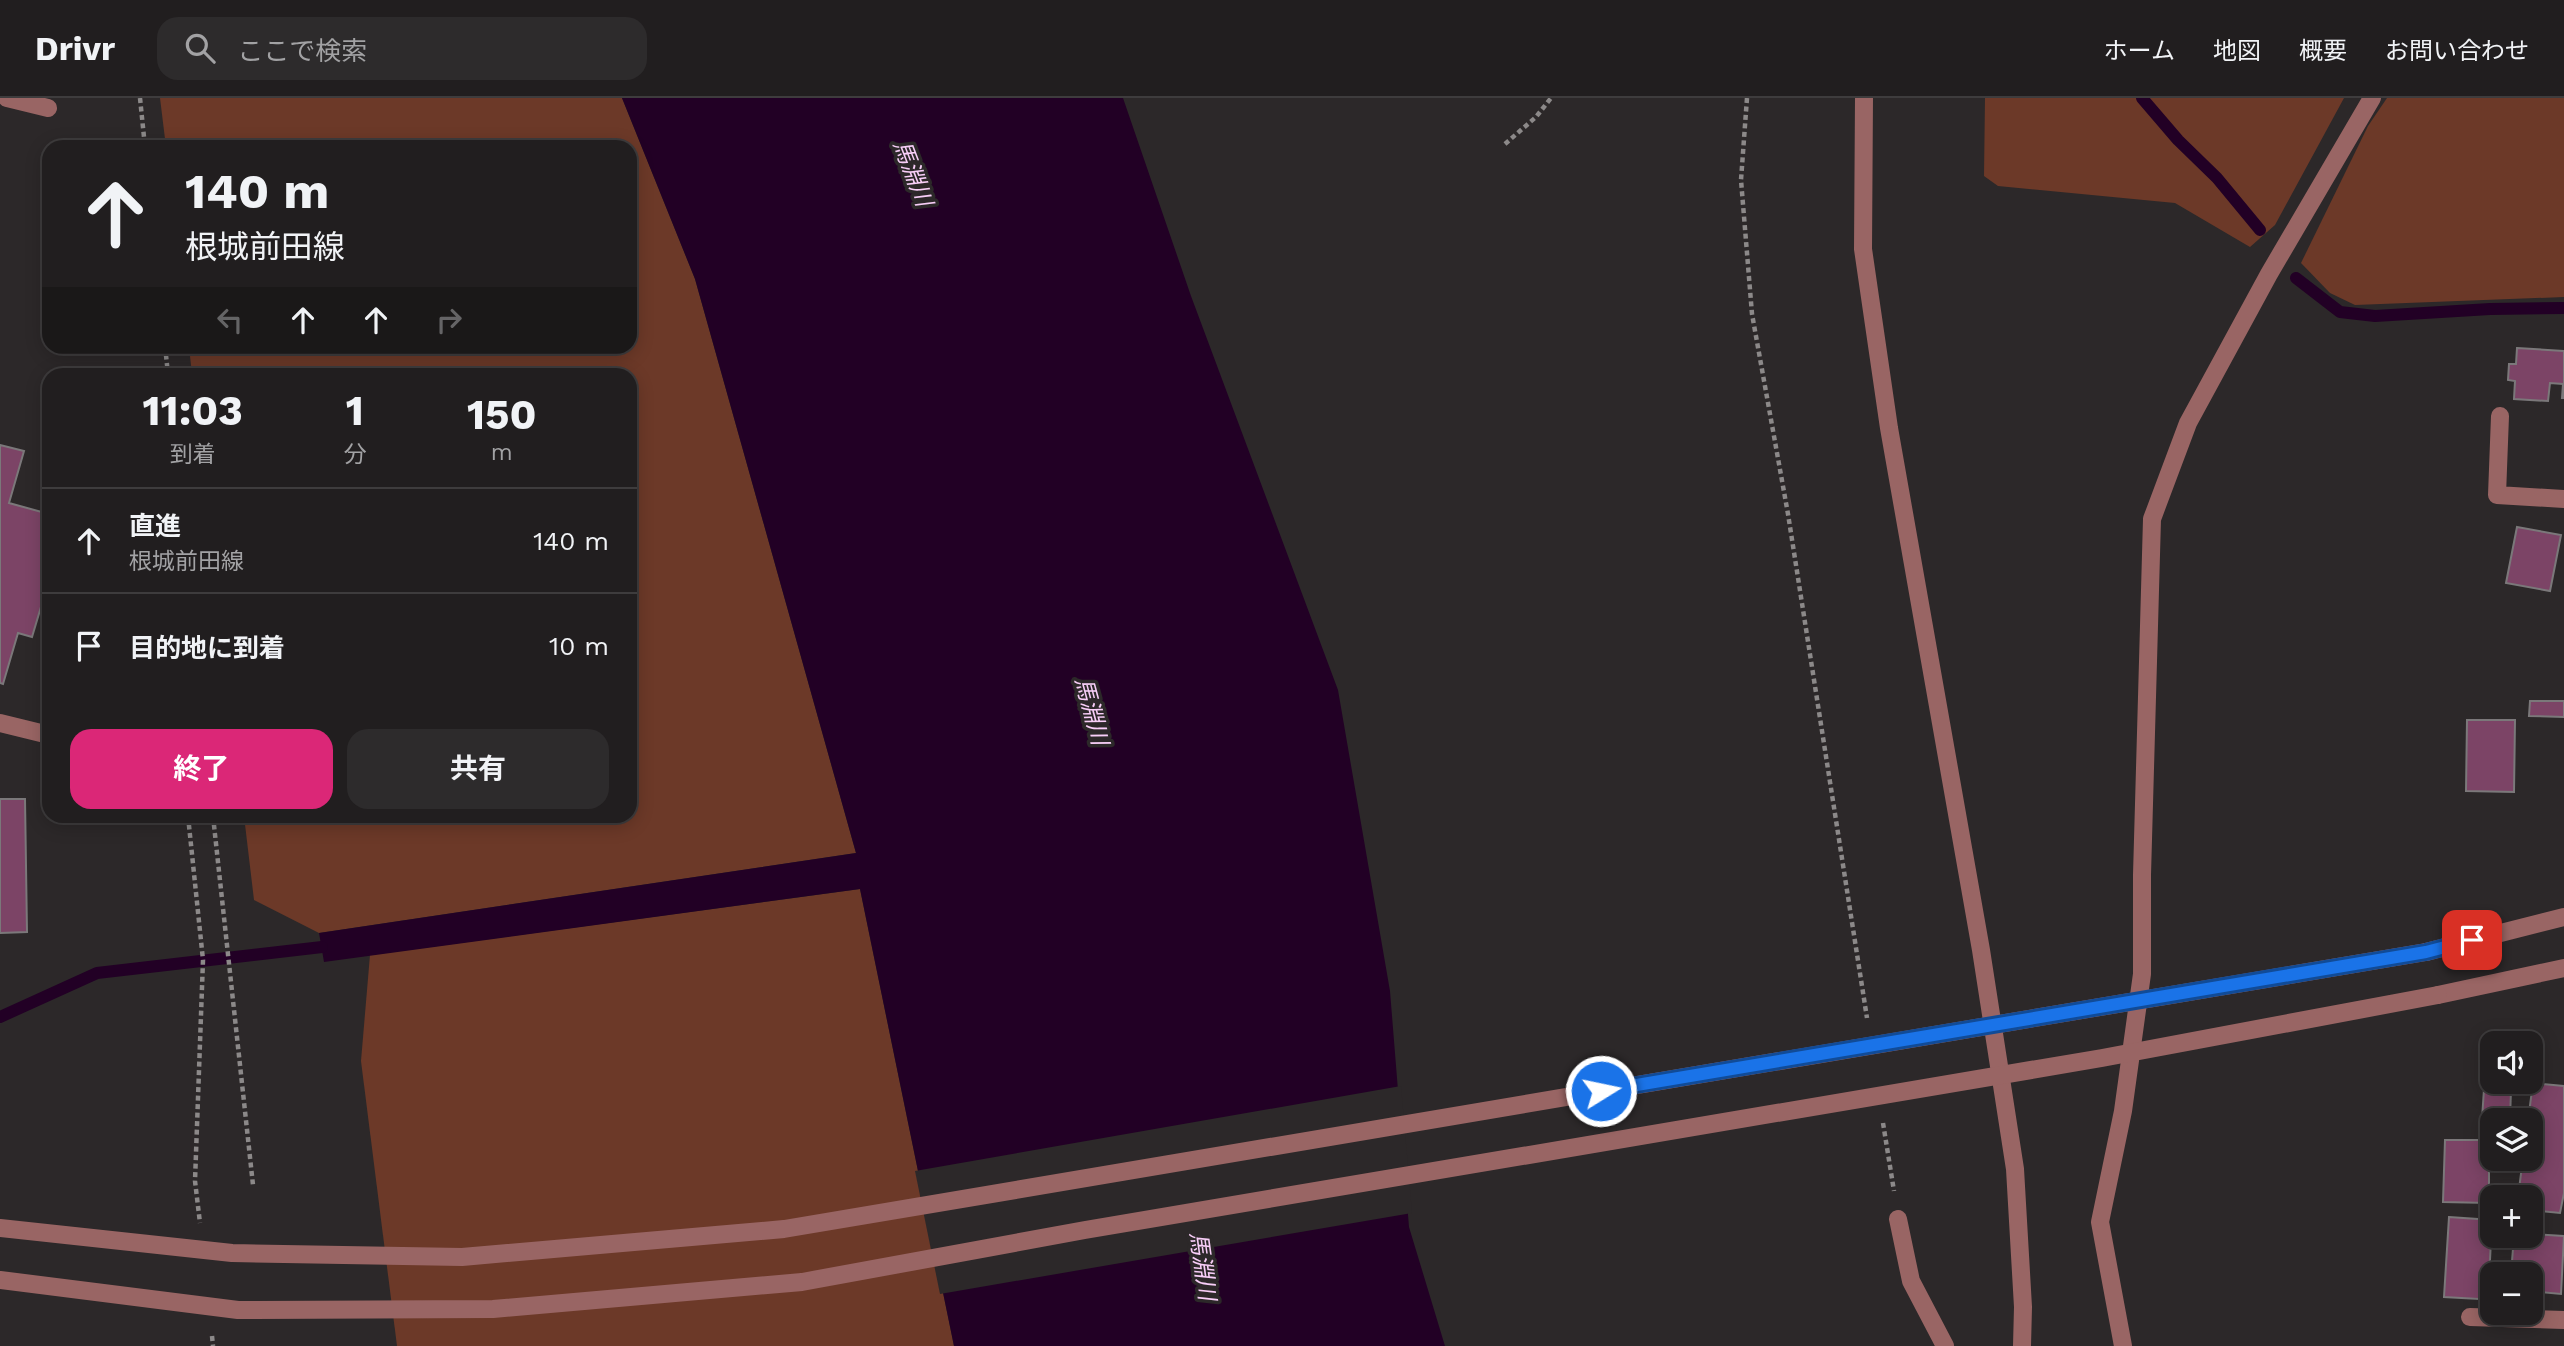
<!DOCTYPE html>
<html lang="ja">
<meta charset="utf-8">
<style>
:root{--surface:#211e1f;--page:#2d2b2c;--text:#f1f3f6;--muted:#a2a2a4;--line:#3e3c3d;--accent:#db2777}
body{margin:0;font-family:"Work Sans","Noto Sans JP",sans-serif;background:var(--page);color:var(--text);height:100vh;display:flex;flex-direction:column;font-size:26px;white-space:nowrap}
*{box-sizing:border-box;margin:0}
p{font-size:23px;color:var(--muted)}
.icon{flex:none;width:38px;height:38px;fill:none;stroke:currentColor;stroke-width:2;stroke-linecap:round;stroke-linejoin:round}
.map{position:relative;flex:1;overflow:hidden}
.panel{position:absolute;left:42px;top:270px;width:595px;height:455px;display:flex;flex-direction:column;background:var(--surface);border-radius:21px;box-shadow:0 4px 18px #0003,0 0 0 2px var(--line)}
.panel>*{flex:none}
.hud{position:absolute;left:42px;top:42px;width:595px;height:214px;border-radius:21px;box-shadow:0 4px 18px #0003,0 0 0 2px var(--line);background:#211e1f;color:var(--text);overflow:hidden}
.fabs{position:absolute;left:2480px;top:933px;display:grid;gap:14px}
.fabs a{display:grid;place-items:center;width:63px;height:63px;border-radius:14px;background:var(--surface);box-shadow:0 4px 18px #0003,0 0 0 2px var(--line);font-size:35px}
.pin{position:absolute;display:grid;place-items:center;width:60px;height:60px;color:#fff;margin:-30px;border-radius:14px;box-shadow:0 4px 10px #0006}
.me{position:absolute;width:77px;margin:-38px;rotate:80deg;stroke-linejoin:round;filter:drop-shadow(0 0 5px #0008)}
.turn{display:flex;align-items:center;gap:24px;height:147px;padding:0 28px;font-size:32px}
.turn .icon{width:91px;height:91px;stroke-width:2.5}
.turn b{display:block;font-size:49px;line-height:60px}
.lanes{display:flex;align-items:center;height:66px;padding:0 28px;background:#0003;justify-content:center;gap:35px;direction:ltr}
.lanes .off{opacity:.35}
.eta{display:flex;justify-content:space-evenly;align-items:center;height:119px;text-align:center}
.eta b{font-size:42px;font-weight:700;line-height:49px}
.action{display:flex;gap:14px;margin-top:auto;padding:14px 28px}
.action a{flex:1;height:80px;border-radius:21px;background:var(--accent);color:#fff;font-size:28px;font-weight:700;line-height:80px;text-align:center}
.action a+a{background:var(--page);color:var(--text)}
ul{padding:0;list-style:none}
li{display:flex;align-items:center;gap:21px;height:105px;padding:0 28px;border-top:2px solid var(--line)}
li div{flex:1}
li b{display:block;font-size:26px}
li em{font-style:normal}
header{display:flex;align-items:center;gap:42px;box-sizing:border-box;height:98px;padding:0 35px;background:var(--surface);border-bottom:2px solid var(--line)}
header strong{font-size:33px}
nav{display:flex;gap:38px;margin-inline-start:auto;font-size:24px}
.search{width:490px;height:63px;background:var(--page);display:flex;align-items:center;gap:18px;box-sizing:border-box;padding:0 24px;border-radius:21px;color:var(--muted);font-size:26px}
.map>svg:first-child{display:block}
</style>
<header>
<strong>Drivr</strong>
<div class="search"><svg class="icon" aria-label="search" viewBox="0 0 24 24"><circle cx="10" cy="10" r="6"/><path d="M15 15l6 6"/></svg>ここで検索</div>
<nav><a>ホーム</a><a>地図</a><a>概要</a><a>お問い合わせ</a></nav>
</header>
<div class="map">
<svg width="2564" height="1248" viewBox="0 0 2564 1248">
<rect width="100%" height="100%" fill="#2c2829"/>
<g fill="#6c3928">
<path d="M160 0H622L695 181 856 755 319 835 254 802 244 718H630V276H192L189 249 630 248V49H166Z"/>
<path d="M1985 0H2344L2275 127 2250 149 2175 105 1998 88 1984 78Z"/>
<path d="M2387 0H2564V199L2355 207 2330 195 2301 165 2368 28Z"/>
<path d="M860 791 954 1248H397L361 963 370 857Z"/>
</g>
<path fill="#220025" d="M622 0H1123L1191 198 1338 592 1390 893 1409 1129 1445 1248H954L860 791 324 864 319 835 856 755 695 181Z"/>
<path fill="#2c2829" d="M1401 988 1412 1115 940 1196 915 1073Z"/>
<g fill="none" stroke-linecap="round" stroke-linejoin="round">
<g stroke="#220025" stroke-width="12">
<path d="M2142 0 2178 42 2217 80 2260 132"/>
<path d="M2296 180 2340 214 2375 218 2490 211 2564 210"/>
<path d="M0 919 97 875 322 849"/>
</g>
</g>
<g fill="#7c4466" stroke="#7b787a" stroke-width="2">
<path d="M2517 250 2564 253V300H2562L2563 286 2550 285 2548 303 2514 301 2515 283 2508 282 2509 266H2516Z"/>
<path d="M0 347 24 353 9 405 49 416V482L32 539 18 535 3 586 0 585Z"/>
<path d="M2517 429 2561 437 2550 493 2506 485Z"/>
<path d="M2530 603H2564V619L2529 618Z"/>
<path d="M2467 622H2515L2514 694 2466 693Z"/>
<path d="M0 701H25L27 834 0 835Z"/>
<path d="M2533 985 2564 988V1095L2560 1115 2530 1112V1099H2518L2523 1060H2530V1022H2528Z"/>
<path d="M2484 991 2511 992 2510 1022 2482 1021Z"/>
<path d="M2445 1042H2483L2482 1058H2489V1105L2443 1104Z"/>
<path d="M2449 1119 2492 1122 2489 1182 2480 1181 2479 1201 2444 1199Z"/>
<path d="M2530 1136 2564 1138 2561 1196 2539 1194 2538 1201H2530V1176H2511L2514 1138H2530Z"/>
</g>
<g fill="none" stroke-linecap="round" stroke-linejoin="round">
<g stroke="#8c8989" stroke-width="4.5" stroke-dasharray="5 3.5" stroke-linecap="butt">
<path d="M140 0 145 49"/>
<path d="M1747 0 1741 82 1752 216 1788 416 1867 920"/>
<path d="M1505 46 1536 19 1551 0"/>
<path d="M165 248 168 276"/>
<path d="M188 718 203 862 195 1083 200 1125"/>
<path d="M213 718 253 1087"/>
<path d="M1883 1025 1894 1093"/>
<path d="M212 1238 213 1248"/>
</g>
<g stroke="#996564" stroke-width="18">
<path d="M7 0 48 10"/>
<path d="M1864 0 1863 151 1889 330 1981 852 2015 1071 2023 1209 2022 1248"/>
<path d="M2500 318 2497 397 2564 401"/>
<path d="M0 625 49 637"/>
<path d="M2426 854 2564 819"/>
<path d="M2438 897 2564 870"/>
<path d="M1898 1121 1911 1183 1945 1248"/>
<path d="M2470 1219 2564 1222"/>
<path d="M2123 1248 2100 1124 2123 1013 2142 876V777L2152 421 2188 325 2269 176 2372 0"/>
</g>
<g stroke="#996564" stroke-width="18">
<path d="M0 1130 232 1155 462 1159 784 1131 2426 854"/>
<path d="M0 1182 238 1212 493 1211 802 1184 1085 1132 2102 960 2438 897"/>
</g>
</g>
<g fill="none" stroke-linecap="round" stroke-linejoin="round">
<g stroke="#114b97" stroke-width="18">
<path id="route" d="M1601 993 2426 854 2472 842"/>
</g>
<use href="#route" stroke="#1a73e8" stroke-width="12"/>
</g>
<g text-anchor="middle" stroke-width="7" stroke-linejoin="round" paint-order="stroke">
<g font-size="23" font-style="italic" fill="#f8cef8" stroke="#2c2829">
<text transform="translate(913 75) rotate(69)" y="8">馬淵川</text>
<text transform="translate(1092 613) rotate(75)" y="8">馬淵川</text>
<text transform="translate(1203 1168) rotate(82)" y="8">馬淵川</text>
</g>
</g>
</svg>
<div class="fabs">
<a><svg class="icon" aria-label="sound" viewBox="0 0 24 24"><path d="M4 9h4l5-4v14l-5-4H4zM17 9q2 3 0 6"/></svg></a>
<a><svg class="icon" aria-label="layers" viewBox="0 0 24 24"><path d="M12 4l9 5-9 5-9-5zM3 14l9 5 9-5"/></svg></a>
<a>+</a>
<a>−</a>
</div>
<div class="pin" style="left:2472px;top:842px;background:#d93025"><svg class="icon" aria-label="arrive" viewBox="0 0 24 24"><path d="M6 21V4h12l-3 4 3 4H6"/></svg></div>
<svg class="me" style="left:1601px;top:993px" viewBox="-20 -20 40 40"><circle r="17" fill="#1a73e8" stroke="#fff" stroke-width="3"/><path d="M0-11L8 9 0 5-8 9z" fill="#fff"/></svg>
<div class="hud">
<div class="turn"><svg class="icon" aria-label="ahead" viewBox="0 0 24 24"><path d="M12 20V5M6 11l6-6 6 6"/></svg><div><b>140 m</b>根城前田線</div></div>
<div class="lanes"><svg class="icon off" aria-label="left" viewBox="0 0 24 24"><path d="M17 20v-9H6M10 6l-5 5 5 5"/></svg><svg class="icon" aria-label="ahead" viewBox="0 0 24 24"><path d="M12 20V5M6 11l6-6 6 6"/></svg><svg class="icon" aria-label="ahead" viewBox="0 0 24 24"><path d="M12 20V5M6 11l6-6 6 6"/></svg><svg class="icon off" aria-label="right" viewBox="0 0 24 24"><path d="M7 20v-9h11M14 6l5 5-5 5"/></svg></div>
</div>
<section class="panel">
<div class="eta">
<div><b>11:03</b><p>到着</p></div>
<div><b>1</b><p>分</p></div>
<div><b>150</b><p>m</p></div>
</div>
<ul>
<li><svg class="icon" aria-label="ahead" viewBox="0 0 24 24"><path d="M12 20V5M6 11l6-6 6 6"/></svg><div><b>直進</b><p>根城前田線</p></div><em>140 m</em></li>
<li><svg class="icon" aria-label="arrive" viewBox="0 0 24 24"><path d="M6 21V4h12l-3 4 3 4H6"/></svg><div><b>目的地に到着</b></div><em>10 m</em></li>
</ul>
<div class="action"><a>終了</a><a>共有</a></div>
</section>
</div>
